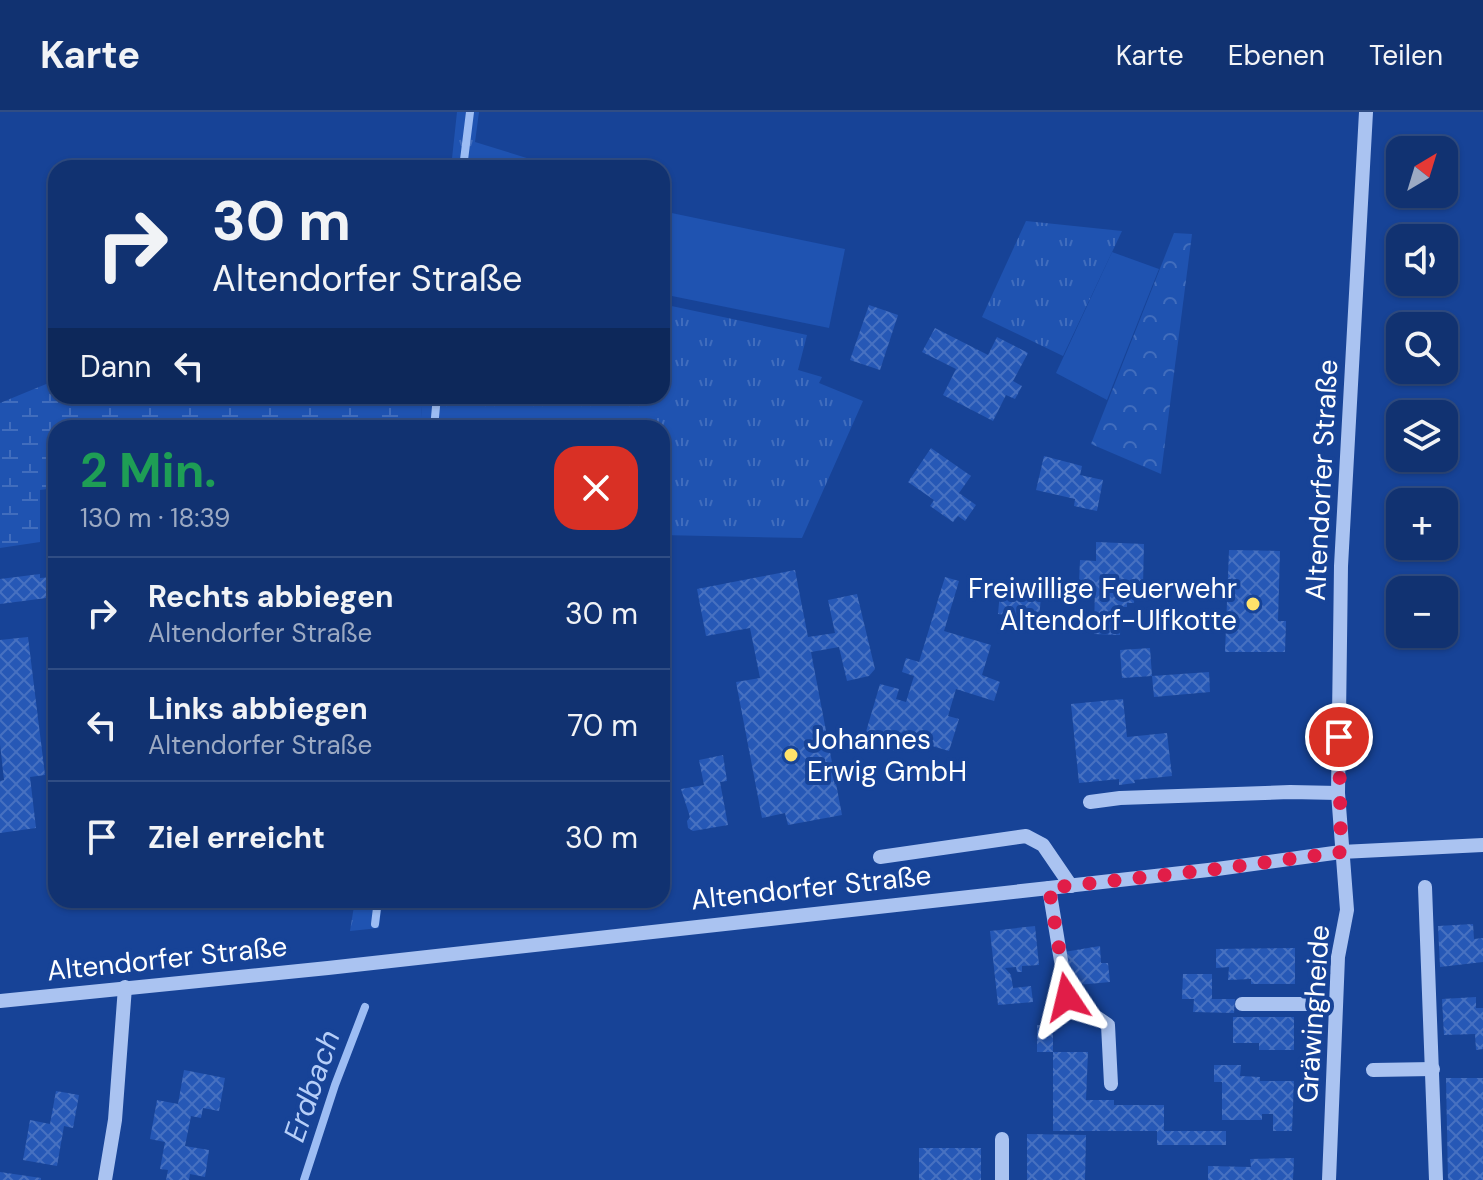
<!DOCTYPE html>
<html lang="de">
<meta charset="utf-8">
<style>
:root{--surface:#113271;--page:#1a3a76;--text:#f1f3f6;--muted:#9caac3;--line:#304d84}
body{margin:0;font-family:"DM Sans",sans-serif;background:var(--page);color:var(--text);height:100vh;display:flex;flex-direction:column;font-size:30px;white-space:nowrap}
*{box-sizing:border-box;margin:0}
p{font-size:26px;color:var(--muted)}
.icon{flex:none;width:44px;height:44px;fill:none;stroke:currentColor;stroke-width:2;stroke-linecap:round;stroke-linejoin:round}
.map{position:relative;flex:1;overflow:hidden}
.sheet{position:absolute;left:48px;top:308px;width:622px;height:488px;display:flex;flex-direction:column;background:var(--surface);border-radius:24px;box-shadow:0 2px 6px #0004,0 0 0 2px var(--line)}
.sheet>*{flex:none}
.guide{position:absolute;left:48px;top:48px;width:622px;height:244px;border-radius:24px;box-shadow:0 2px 6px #0004,0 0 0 2px var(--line);background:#113271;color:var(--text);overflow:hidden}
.needle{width:52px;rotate:38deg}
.tools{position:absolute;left:1386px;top:24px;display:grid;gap:16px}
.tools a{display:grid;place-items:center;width:72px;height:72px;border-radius:16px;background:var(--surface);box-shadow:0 2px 6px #0004,0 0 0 2px var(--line);font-size:40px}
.pin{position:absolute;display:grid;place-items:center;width:68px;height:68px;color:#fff;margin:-34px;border:4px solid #fff;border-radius:50%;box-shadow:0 2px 8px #0007}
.me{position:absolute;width:88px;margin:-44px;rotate:350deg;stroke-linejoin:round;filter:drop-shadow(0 0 6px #0008)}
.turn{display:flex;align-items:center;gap:28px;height:168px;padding:0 32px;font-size:36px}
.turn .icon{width:104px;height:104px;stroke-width:2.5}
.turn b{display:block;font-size:56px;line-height:68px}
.then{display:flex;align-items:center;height:76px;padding:0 32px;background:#0003;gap:16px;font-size:30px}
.round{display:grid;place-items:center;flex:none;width:84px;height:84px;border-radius:24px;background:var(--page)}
.summary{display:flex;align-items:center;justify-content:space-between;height:136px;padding:0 32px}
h1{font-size:48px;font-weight:700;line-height:60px;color:#1e9e55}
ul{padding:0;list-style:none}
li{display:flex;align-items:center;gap:24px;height:112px;padding:0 32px;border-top:2px solid var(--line)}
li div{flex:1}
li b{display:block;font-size:30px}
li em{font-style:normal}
header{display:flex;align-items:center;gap:48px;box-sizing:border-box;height:112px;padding:0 40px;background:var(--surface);border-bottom:2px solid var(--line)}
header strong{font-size:38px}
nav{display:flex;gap:44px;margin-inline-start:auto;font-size:28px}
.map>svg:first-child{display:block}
</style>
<header>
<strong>Karte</strong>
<nav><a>Karte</a><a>Ebenen</a><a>Teilen</a></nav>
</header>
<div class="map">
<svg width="1483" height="1068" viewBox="0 0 1483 1068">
<defs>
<pattern id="grass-tufts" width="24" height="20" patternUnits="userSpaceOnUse" patternTransform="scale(2)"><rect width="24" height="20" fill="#1f53b1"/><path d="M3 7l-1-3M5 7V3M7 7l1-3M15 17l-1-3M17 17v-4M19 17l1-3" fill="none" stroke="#416dbd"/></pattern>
<pattern id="forest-crowns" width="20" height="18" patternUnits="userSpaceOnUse" patternTransform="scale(2)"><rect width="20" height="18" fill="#1f53b1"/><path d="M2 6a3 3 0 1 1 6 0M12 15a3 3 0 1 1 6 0" fill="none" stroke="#416dbd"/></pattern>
<pattern id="wetland-marsh" width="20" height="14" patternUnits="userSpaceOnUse" patternTransform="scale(2)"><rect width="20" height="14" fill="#1f53b1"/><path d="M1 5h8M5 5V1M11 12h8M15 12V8" fill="none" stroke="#416dbd"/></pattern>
<pattern id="building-cross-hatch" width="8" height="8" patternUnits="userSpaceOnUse" patternTransform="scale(2)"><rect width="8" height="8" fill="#2658b6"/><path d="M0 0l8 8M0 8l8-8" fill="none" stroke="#4771c1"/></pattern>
</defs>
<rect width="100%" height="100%" fill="#174397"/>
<g fill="url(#grass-tufts)">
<path d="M457 0H479L475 30 559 56H451Z"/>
<path d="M1026 109 1122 119 1063 244 982 205Z"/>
<path d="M662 192 807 223 798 258 822 265 819 271 863 289 802 426 662 423V316H420L423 284H662Z"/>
<path d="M355 788H382L379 816 350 819Z"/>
</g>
<path fill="url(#forest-crowns)" d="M1174 121 1192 122 1161 362 1091 332Z"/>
<path fill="url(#wetland-marsh)" d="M56 268V284H423L420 316H56V376L40 378V430L0 436V291Z"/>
<g fill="#1f53b1">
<path d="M662 99 845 137 829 216 662 182Z"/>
<path d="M1112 140 1159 157 1107 288 1056 261Z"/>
</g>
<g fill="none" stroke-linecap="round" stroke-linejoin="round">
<g stroke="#9dbdf4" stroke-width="8">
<path d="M463 56 470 0"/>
<path d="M434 316 437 284"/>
<path d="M375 812 378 788"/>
<path d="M304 1068 335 973 365 895"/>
</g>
</g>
<g fill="url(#building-cross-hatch)">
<path d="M869 193 898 203 880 258 850 248Z"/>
<path d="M935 216 988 243 997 225 1028 241 1013 269 1022 274 1015 287 1006 283 993 309 943 283 956 257 922 240Z"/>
<path d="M931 336 971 364 959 381 976 393 965 409 958 404 953 410 930 394 934 388 908 370Z"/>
<path d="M1044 344 1082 354 1080 363 1103 368 1097 399 1074 394 1075 387 1036 378Z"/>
<path d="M1096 430 1144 432 1143 474 1135 473 1134 491H1127V495H1121L1120 523 1094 522 1095 472 1079 471 1080 448 1096 449Z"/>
<path d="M1229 438 1280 439 1278 509H1286L1285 540H1225Z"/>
<path d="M795 458 808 525 835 521 828 488 857 482 875 557 869 564 847 569 839 535 811 540 842 703 788 713 785 701 762 706 736 570 760 566 750 516 706 524 697 477Z"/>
<path d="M40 462V466L52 465 54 485 0 492V467Z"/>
<path d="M945 465 959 469 944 519 991 533 982 563 1000 570 994 589 956 577 948 604 959 607 949 639 898 624 894 639 863 630 880 572 899 577 896 587 906 590 914 564 902 560 906 546 919 550Z"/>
<path d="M1000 480 1041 485 1039 506 998 502Z"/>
<path d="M28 525 45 663 30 665 36 716 0 721V669L4 668 0 632V528Z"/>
<path d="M1150 536 1152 564 1122 566 1120 538Z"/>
<path d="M1209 560 1210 580 1154 585 1152 564Z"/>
<path d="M1123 587 1127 625 1167 621 1172 664 1134 668 1135 671 1119 673V667L1079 671 1071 592Z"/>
<path d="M723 643 727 669 720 670 728 713 693 719 688 716 687 709 690 705 681 677 704 673 699 648Z"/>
<path d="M1473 812 1474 827 1483 826V850L1440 855 1438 814Z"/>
<path d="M1035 814 1039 853 1022 854V860H1017L1016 855 1005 856 1011 863 1013 876 1031 874 1033 890 998 893 990 819Z"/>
<path d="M1100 834 1101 851H1108L1110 870 1067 874 1064 840Z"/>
<path d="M1295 836V872H1251V867L1228 868 1229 855 1216 856V837Z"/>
<path d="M1183 862H1212V887H1235L1234 901 1193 900 1194 887H1182Z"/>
<path d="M1476 885V896H1483V937L1476 938 1475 922 1444 923 1442 887Z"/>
<path d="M1233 905H1294V938H1259V931H1233Z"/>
<path d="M1037 913 1053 914V940H1037Z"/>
<path d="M1053 940H1088L1086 988H1114V993H1164V1019H1226V1033H1157V1019H1053Z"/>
<path d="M1214 953H1241L1240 964 1260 965V969H1294L1292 1019H1273V1002H1262V1008H1222V970H1214Z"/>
<path d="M184 958 225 966 219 999 203 996 201 1006 191 1004 185 1034 209 1038 205 1065 190 1062 189 1068H166L168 1058 160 1057 165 1030 150 1027 157 988 178 992Z"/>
<path d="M1446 966H1483V1068H1448Z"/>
<path d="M56 979 79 983 73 1016 64 1014 57 1054 23 1048 30 1008 50 1012Z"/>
<path d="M1027 1022 1086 1023 1085 1068H1027Z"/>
<rect x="919" y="1036" width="62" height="32"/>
<path d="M1294 1046 1293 1068H1208V1054L1251 1055 1250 1047Z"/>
<path d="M0 1060 41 1066V1068H0Z"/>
</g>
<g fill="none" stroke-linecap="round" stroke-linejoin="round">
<g stroke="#aac3f1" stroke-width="14">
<path d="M1090 690 1120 686 1290 680 1338 681"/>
<path d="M880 745 1026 724 1043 733 1071 774"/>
<path d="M1425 775 1436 1068"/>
<path d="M1049 776 1067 885 1108 913 1111 972"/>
<path d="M0 889 328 856 1049 776 1217 757 1341 740 1483 733"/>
<path d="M1242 892H1336"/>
<path d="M1373 958 1433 957"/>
<path d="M1002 1027V1068"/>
<path d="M105 1068 115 1008 125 875"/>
<path d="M1329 1068 1338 845 1347 798 1338 681 1341 454 1366 0"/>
</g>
</g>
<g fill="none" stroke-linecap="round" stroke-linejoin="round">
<path stroke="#e11d48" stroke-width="14" stroke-dasharray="0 25.2" d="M1067 885 1049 776 1217 757 1341 740 1339 625"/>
</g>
<g fill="#ffe26a" stroke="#174397" stroke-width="3">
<circle cx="1253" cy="492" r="8"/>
<circle cx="791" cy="643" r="8"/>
</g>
<g text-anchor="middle" stroke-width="8" stroke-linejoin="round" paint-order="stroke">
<g font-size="28" fill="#fff" stroke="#174397">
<text transform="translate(1321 368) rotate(-87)" y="10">Altendorfer Straße</text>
<text transform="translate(811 775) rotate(-6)" y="10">Altendorfer Straße</text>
<text transform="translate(167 846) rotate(-6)" y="10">Altendorfer Straße</text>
<text transform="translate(1313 902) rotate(-86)" y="10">Gräwingheide</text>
</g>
<g font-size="28" fill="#fff" stroke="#174397" text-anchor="end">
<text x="1237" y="486">Freiwillige Feuerwehr<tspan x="1237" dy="32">Altendorf-Ulfkotte</tspan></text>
<text x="807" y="637" text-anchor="start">Johannes<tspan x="807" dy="32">Erwig GmbH</tspan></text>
</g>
<g font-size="30" font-style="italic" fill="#b6cef8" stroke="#174397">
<text transform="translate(312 974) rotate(-71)" y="10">Erdbach</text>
</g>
</g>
</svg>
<div class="tools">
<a><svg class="needle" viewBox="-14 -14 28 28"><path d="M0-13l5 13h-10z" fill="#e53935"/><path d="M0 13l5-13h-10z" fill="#9caac3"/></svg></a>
<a><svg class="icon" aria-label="sound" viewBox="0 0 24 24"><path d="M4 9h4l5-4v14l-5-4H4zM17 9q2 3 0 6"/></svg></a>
<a><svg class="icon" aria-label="search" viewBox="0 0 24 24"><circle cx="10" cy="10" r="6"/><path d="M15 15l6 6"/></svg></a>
<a><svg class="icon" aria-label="layers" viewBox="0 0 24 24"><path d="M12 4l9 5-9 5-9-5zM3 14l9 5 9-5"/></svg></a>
<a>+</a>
<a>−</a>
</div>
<div class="pin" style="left:1339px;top:625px;background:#d93025"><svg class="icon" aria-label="arrive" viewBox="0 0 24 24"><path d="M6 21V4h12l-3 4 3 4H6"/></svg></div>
<svg class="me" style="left:1067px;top:885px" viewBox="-20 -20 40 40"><path d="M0-17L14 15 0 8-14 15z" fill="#e11d48" stroke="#fff" stroke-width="4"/></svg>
<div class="guide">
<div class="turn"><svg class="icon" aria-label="right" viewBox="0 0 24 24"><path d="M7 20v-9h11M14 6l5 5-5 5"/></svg><div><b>30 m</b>Altendorfer Straße</div></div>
<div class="then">Dann<svg class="icon" aria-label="left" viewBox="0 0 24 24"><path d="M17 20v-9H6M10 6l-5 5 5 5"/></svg></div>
</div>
<section class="sheet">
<div class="summary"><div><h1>2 Min.</h1><p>130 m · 18:39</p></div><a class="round" style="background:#d93025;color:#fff"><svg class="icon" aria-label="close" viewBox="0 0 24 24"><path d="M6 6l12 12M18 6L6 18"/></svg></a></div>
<ul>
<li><svg class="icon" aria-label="right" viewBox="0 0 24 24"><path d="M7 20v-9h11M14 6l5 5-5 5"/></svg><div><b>Rechts abbiegen</b><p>Altendorfer Straße</p></div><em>30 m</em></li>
<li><svg class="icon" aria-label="left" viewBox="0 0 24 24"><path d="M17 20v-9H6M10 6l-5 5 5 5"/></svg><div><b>Links abbiegen</b><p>Altendorfer Straße</p></div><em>70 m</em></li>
<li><svg class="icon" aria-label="arrive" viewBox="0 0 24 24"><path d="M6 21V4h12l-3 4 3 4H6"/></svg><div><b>Ziel erreicht</b></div><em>30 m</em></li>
</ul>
</section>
</div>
